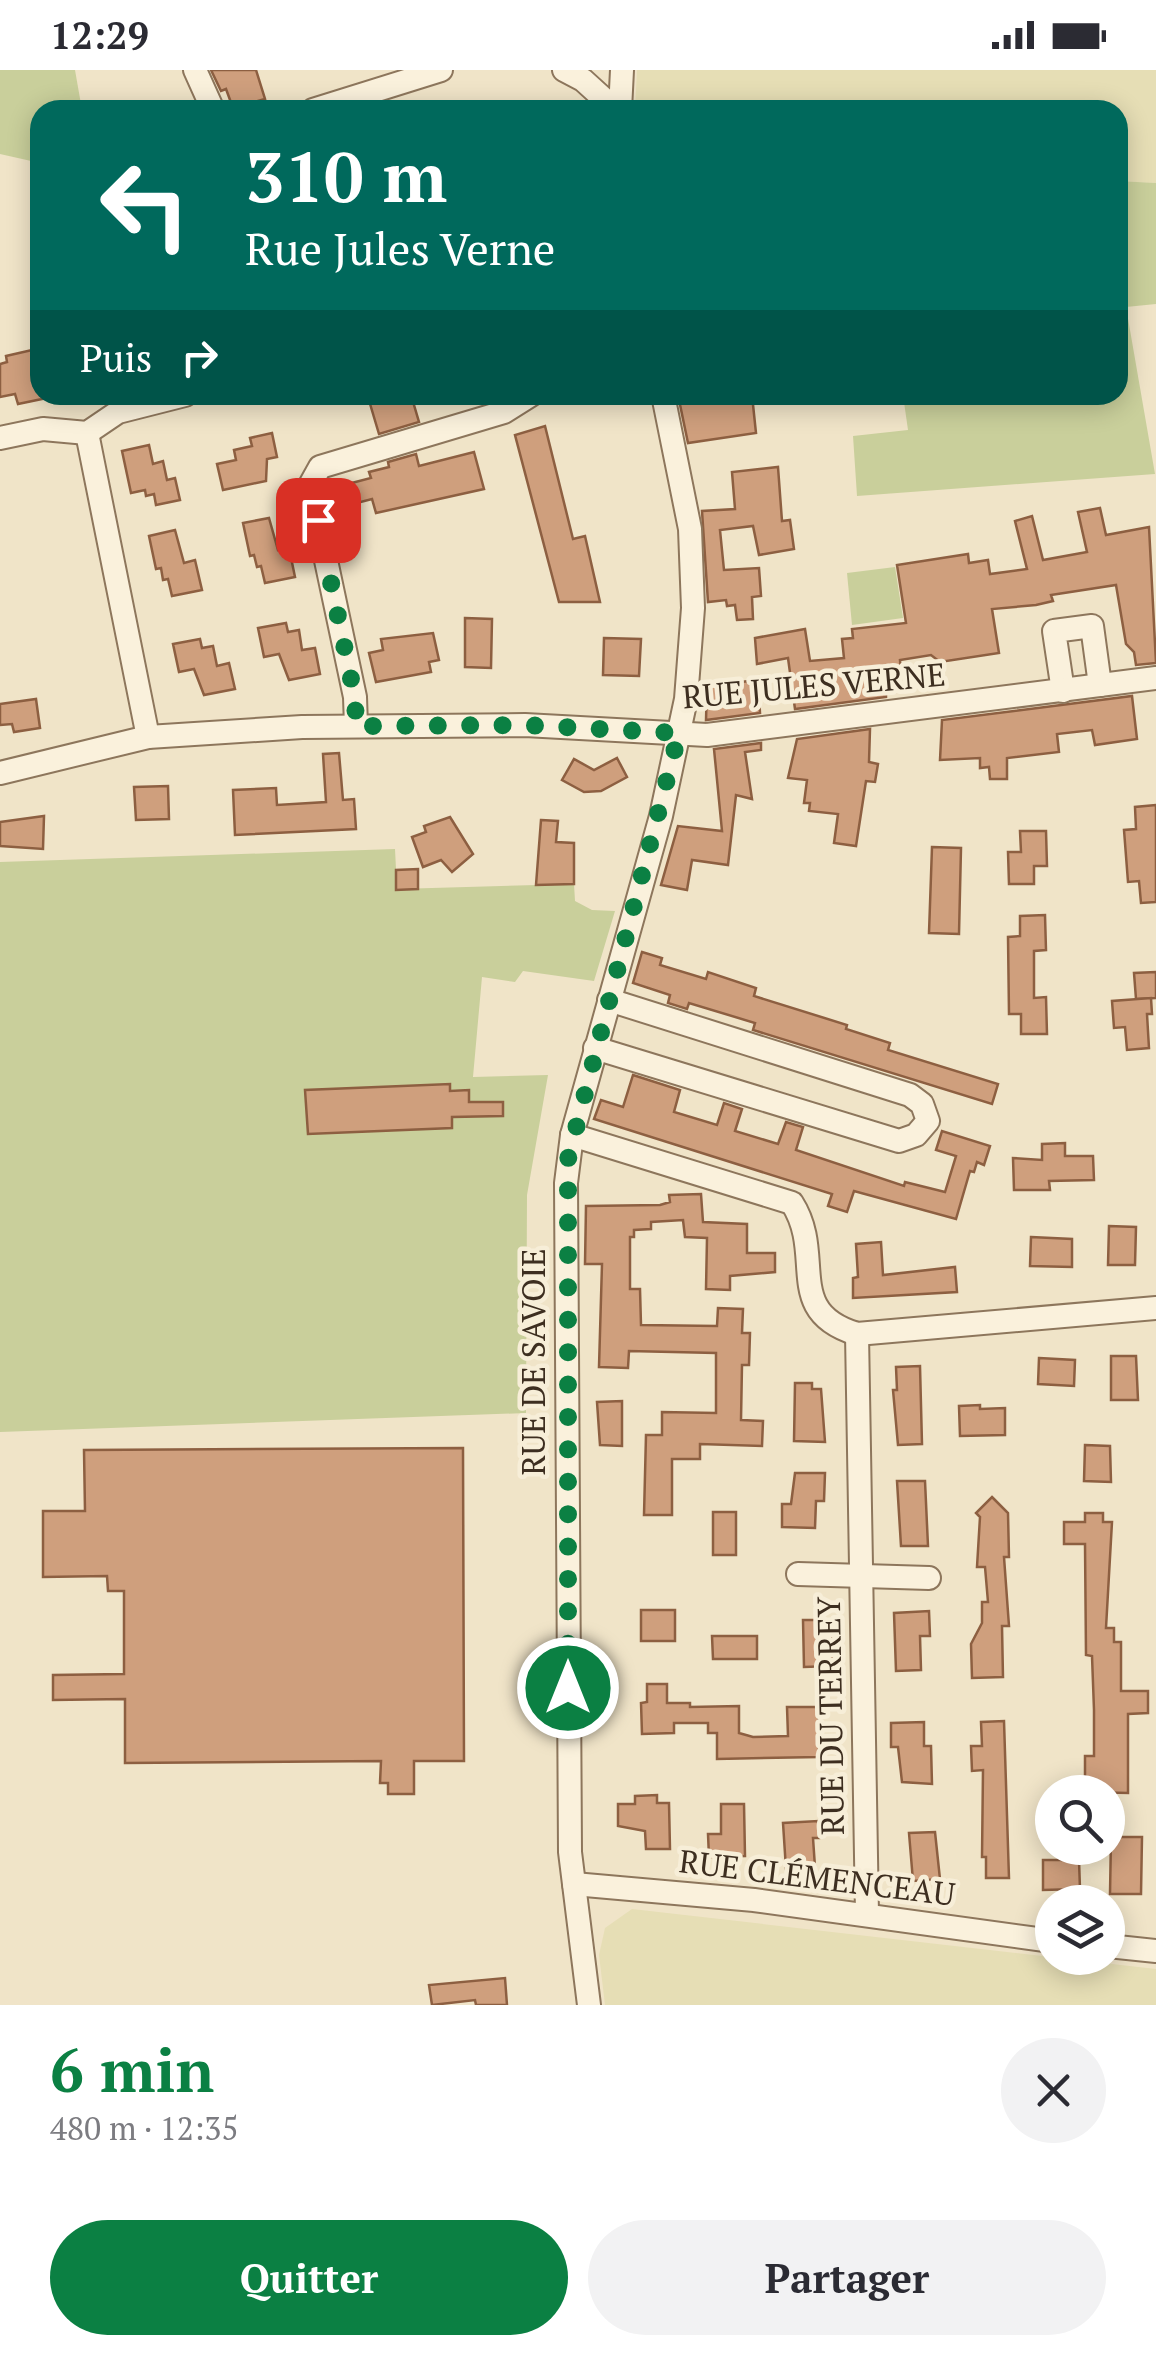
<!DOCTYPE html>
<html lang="fr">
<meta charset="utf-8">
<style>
:root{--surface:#fff;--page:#f2f2f3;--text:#2b2b33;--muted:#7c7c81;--accent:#0b8043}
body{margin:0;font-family:"PT Serif",serif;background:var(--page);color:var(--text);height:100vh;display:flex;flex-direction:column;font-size:38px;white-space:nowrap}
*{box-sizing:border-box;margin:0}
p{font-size:32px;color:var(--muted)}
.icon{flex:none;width:55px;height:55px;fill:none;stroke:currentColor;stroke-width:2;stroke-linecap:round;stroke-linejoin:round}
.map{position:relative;height:1935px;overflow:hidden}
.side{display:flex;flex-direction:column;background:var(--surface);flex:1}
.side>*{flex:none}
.guide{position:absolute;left:30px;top:30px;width:1098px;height:305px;border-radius:30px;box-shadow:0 5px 25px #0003;background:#00695c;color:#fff;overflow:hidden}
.fabs{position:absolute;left:1035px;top:1705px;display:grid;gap:20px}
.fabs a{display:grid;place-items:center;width:90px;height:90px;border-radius:50%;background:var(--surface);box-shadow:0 5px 25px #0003;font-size:50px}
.pin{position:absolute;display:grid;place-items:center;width:85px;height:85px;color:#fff;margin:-42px;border-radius:20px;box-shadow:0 5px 15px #0006}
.me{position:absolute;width:110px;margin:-55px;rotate:0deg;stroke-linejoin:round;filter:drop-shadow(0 0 8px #0008)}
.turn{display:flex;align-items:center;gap:35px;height:210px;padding:0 50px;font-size:45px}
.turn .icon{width:130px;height:130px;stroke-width:2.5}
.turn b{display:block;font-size:70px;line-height:85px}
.then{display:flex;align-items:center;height:95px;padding:0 50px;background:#0003;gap:20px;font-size:38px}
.round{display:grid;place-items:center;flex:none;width:105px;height:105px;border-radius:52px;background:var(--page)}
.head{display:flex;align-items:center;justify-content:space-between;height:170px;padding:0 50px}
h1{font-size:60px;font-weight:600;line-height:75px;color:var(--accent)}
.button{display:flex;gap:20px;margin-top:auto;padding:20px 50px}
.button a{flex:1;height:115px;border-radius:60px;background:var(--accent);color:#fff;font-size:40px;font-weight:600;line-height:115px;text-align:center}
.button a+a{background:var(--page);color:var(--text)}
.status{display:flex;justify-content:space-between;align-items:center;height:70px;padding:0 50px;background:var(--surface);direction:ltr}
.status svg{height:28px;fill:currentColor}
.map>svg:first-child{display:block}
</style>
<div class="status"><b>12:29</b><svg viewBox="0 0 49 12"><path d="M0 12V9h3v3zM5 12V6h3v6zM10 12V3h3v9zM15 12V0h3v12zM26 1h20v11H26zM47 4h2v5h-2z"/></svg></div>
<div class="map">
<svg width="1156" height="1935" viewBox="0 0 1156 1935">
<rect width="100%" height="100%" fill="#f0e4c8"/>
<g fill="#e6deb5">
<path d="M637 0H1156V113L1118 111V40H635Z"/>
<path d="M632 1839 1156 1899V1935H605L599 1885 605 1858Z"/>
</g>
<g fill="#c9cf9b">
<path d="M0 0H75L82 40H40V93L0 84Z"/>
<path d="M1118 111 1156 113V234L1126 237 1155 404 857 426 853 366 908 360 903 325H1118Z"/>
<path d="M895 497 903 548 852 555 847 503Z"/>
<path d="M395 779 397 819 574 814 575 831 592 840 615 841 594 911 523 901 515 912 482 907 473 1007 548 1005 527 1125 526 1343 0 1362V792Z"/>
</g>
<g fill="#cf9f7d" stroke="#8d5f41" stroke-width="2.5">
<path d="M211 0H256L265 29 233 38 226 19 221 21Z"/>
<path d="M32 280 42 329 18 334 15 324 0 327V294L7 292 6 286Z"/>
<path d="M377 325H411L419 352 379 364 368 327Z"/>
<path d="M678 325H752L756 363 688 373Z"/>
<path d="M545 356 573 469 585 466 600 532H559L515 365Z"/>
<path d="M272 363 277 387 267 389 266 411 223 420 217 394 236 390 234 380 252 376 250 368Z"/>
<path d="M149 375 153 394 163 391 167 410 175 408 180 430 156 435 154 424 146 426 145 420 131 423 122 381Z"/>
<path d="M474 382 484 419 376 443 372 429 353 434 348 414 371 408 369 402 389 397 388 392 416 384 419 396Z"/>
<path d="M778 397 782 451 790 450 794 479 759 485 753 456 720 460 724 500 759 498 761 526 752 527 753 549 737 550 735 535 727 536 726 530 708 532 702 441 735 439 732 402Z"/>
<path d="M1100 438 1106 465 1149 457 1156 593 1136 595 1134 582 1126 574 1116 515 1051 525 1053 531 1036 535 992 539 999 583 940 592 931 585 900 590 901 603 894 604 896 622 886 623V627L795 639 788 588 757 594 755 568 805 559 810 591 844 588 842 569 853 568 852 559 906 553 897 495 968 484 969 493 988 490 990 504 1027 499 1015 451 1032 446 1043 490 1087 482 1078 442Z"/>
<path d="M269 448 278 480 289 478 295 507 265 513 261 496 257 497 254 485 250 486 243 453Z"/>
<path d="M175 460 184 493 195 490 202 520 172 526 168 509 163 510 161 498 156 499 149 466Z"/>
<path d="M465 548 492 549 491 598 465 597Z"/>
<path d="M286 553 288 562 299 560 302 580 315 578 320 604 289 610 279 584 264 587 258 558Z"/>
<path d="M433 563 439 590 429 592 431 602 376 612 369 583 383 580 381 569Z"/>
<path d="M604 568 641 569 639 606 603 605Z"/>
<path d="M200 569 202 578 213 576 217 596 229 593 235 619 204 625 194 599 179 602 173 574Z"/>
<path d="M758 610 760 643 706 650 707 616Z"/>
<path d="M1132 626 1137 669 1095 675 1092 660 1057 664 1059 682 1007 688V709H990L989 697 980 698V688L940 690 942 650Z"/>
<path d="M36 629 40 658 14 662 12 654 0 655V634Z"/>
<path d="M870 659 869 692 878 694 875 712 866 711 856 776 834 773 838 744 809 741 810 733H804L807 710 788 708 797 669Z"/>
<path d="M761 673V680L745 682 752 729 736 725 728 795 692 790 687 820 661 815 678 756 722 761 714 679Z"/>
<path d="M339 683 343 730 354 729 356 759 235 765 233 720 276 718 277 735 326 732 323 684Z"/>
<path d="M617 688 627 707 601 721 584 722 562 710 574 689 594 700Z"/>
<path d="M168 716 169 749 136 750 134 717Z"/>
<path d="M1156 735V832L1141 833 1139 811 1128 812 1124 760 1136 759 1135 737Z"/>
<path d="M44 746 43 779 0 776V752Z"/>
<path d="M450 747 473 784 452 802 441 790 423 797 412 767 426 762 424 756Z"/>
<path d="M541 750 558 751 556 772 574 773V814L536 815Z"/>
<path d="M1020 761H1046L1047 796H1034V814H1009L1008 782H1021Z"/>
<path d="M932 777 961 778 959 864 929 863Z"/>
<path d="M418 799V819L396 820V800Z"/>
<path d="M1045 845 1046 880 1034 881V928L1046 927 1047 964H1021V944H1009L1008 867 1020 866V846Z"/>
<path d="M642 882 662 888 660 895 706 909 708 902 756 918 754 926 847 955 846 959 890 973 888 980 998 1014 992 1034 753 960 755 953 689 933 687 939 668 933 670 925 633 913Z"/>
<path d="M1156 902V928L1136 929 1134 903Z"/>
<path d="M1151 928 1152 944H1147L1149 978 1127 980 1125 957 1114 958 1112 931Z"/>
<path d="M633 1005 680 1020 674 1042 717 1055 724 1033 742 1039 735 1061 778 1074 786 1052 803 1057 796 1080 904 1116 905 1112 945 1122 956 1086 936 1080 942 1061 990 1076 984 1095 977 1092 974 1102 970 1101 956 1149 854 1121 847 1142 828 1136 832 1124 594 1049 601 1030 623 1037Z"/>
<path d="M450 1014V1021L469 1020V1032H503V1046L452 1047V1058L308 1064 305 1020Z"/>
<path d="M1065 1073V1086H1093L1094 1110 1049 1111 1050 1120H1014L1013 1088 1042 1090V1074Z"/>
<path d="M701 1124 703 1152 747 1154V1183H775V1202L730 1206V1220L706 1219 707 1168 685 1167 683 1150 651 1152V1159L634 1160V1167H630V1219H640L641 1255 717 1256 718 1238 743 1239 742 1263H750L749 1295H742L741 1350 763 1351 762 1376 700 1374V1389H672V1445H644L646 1365H662V1342L716 1343V1283L629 1281 628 1298 599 1297 602 1194H585L586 1136 660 1135 670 1132 669 1125Z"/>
<path d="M1109 1156 1136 1157 1135 1195H1108Z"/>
<path d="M1031 1167 1072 1169V1197L1030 1196Z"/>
<path d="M881 1172 883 1205 955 1197 957 1222 853 1228V1208L858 1207 856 1174Z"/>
<path d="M1111 1286H1136L1138 1330H1111Z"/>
<path d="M1039 1288 1075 1290 1074 1316 1038 1314Z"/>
<path d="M920 1296 922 1374 898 1375 893 1320H897L896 1297Z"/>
<path d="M795 1313H812V1319H821L825 1372 794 1371Z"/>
<path d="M622 1331V1376L600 1375 597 1332Z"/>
<path d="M980 1335V1339L1005 1338V1365L960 1366 959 1336Z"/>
<path d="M1085 1375 1110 1376 1111 1412 1084 1411Z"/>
<path d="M463 1378 464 1691H414V1724H388V1713H380L381 1691 125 1693V1629L53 1630V1605L124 1604V1521H108L107 1506 43 1507V1441H85L84 1380Z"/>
<path d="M795 1403H825L824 1431H816L815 1458 782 1457V1434H791Z"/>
<path d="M897 1411H925L928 1476H901Z"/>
<path d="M992 1427 1008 1443 1009 1487H1004L1009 1556H1002L1003 1607 972 1608 971 1574 982 1553V1532H988L985 1497H977L980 1447 976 1443Z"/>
<rect x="713" y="1442" width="23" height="43"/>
<path d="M1085 1443H1103V1452H1112L1106 1558H1114V1572H1121V1621H1148V1643L1128 1644V1723L1085 1722V1686H1094V1640L1092 1586 1086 1585 1085 1474H1064V1452H1085Z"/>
<rect x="641" y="1540" width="34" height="31"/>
<path d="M929 1541 930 1566H920L921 1600 896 1601 894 1543Z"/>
<path d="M803 1550H832L833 1596 804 1597Z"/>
<path d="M712 1566H757V1589H713Z"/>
<path d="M647 1614H667V1633H690V1637L739 1636V1663L753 1667 788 1666 787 1637H818L819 1687 717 1689V1663H708V1653H674V1663L642 1664 641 1633 647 1632Z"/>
<path d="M1004 1651 1009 1808H986V1787H982L983 1700 972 1701 971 1676H982L981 1652Z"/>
<path d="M924 1652V1676H931L932 1714 902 1712 898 1677H891V1653Z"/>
<path d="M657 1725V1733H669L670 1779H646L645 1761 618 1756V1734H635V1726Z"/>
<path d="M721 1734H744L745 1786 709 1787 708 1764H721Z"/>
<path d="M818 1751 819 1768H813L815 1797 786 1799 783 1753Z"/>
<path d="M935 1762 940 1809 913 1811 909 1763Z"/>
<path d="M1111 1767H1142L1141 1824H1110Z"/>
<path d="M1043 1790H1079L1080 1819 1043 1820Z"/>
<path d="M505 1908 507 1935H476L475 1930 432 1935 429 1915Z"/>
</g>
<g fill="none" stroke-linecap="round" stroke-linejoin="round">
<g stroke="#8d765c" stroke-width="26">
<g id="minor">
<path d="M195 0 213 40"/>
<path d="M564 0 583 10 616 40"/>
<path d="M313 40 441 0"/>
<path d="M620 40 622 0"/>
<path d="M87 363 148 667"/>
<path d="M0 368 43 359 87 363 118 342 185 325"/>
<path d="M1063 621 1054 561 1092 556 1100 615"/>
<path d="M356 656 355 627 310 415 320 397 504 342 531 325"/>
<path d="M0 703 148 667 302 657 525 655 707 665 1156 608"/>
<path d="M595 978 899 1071 916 1065 928 1051 922 1034 910 1025 609 930"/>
<path d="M572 1065 792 1133C826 1186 782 1241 857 1264L1156 1238"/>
<path d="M857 1264 867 1844"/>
<path d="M798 1504 929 1508"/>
<path d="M574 1814 754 1830 1052 1871"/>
<path d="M1108 1876 1156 1881"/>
<path d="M589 1935 570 1782 566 1113 572 1065 661 746 686 629 693 538 690 459 663 325"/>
</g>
</g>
<use href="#minor" stroke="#faf1dc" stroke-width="22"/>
</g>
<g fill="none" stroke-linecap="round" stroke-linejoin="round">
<path stroke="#0b8043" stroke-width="18" stroke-dasharray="0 32.4" d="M318 450 355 628 356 656 525 655 679 663 568 1089V1618"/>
</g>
<g text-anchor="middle" stroke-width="9" stroke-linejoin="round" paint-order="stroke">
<g font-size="32" fill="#3d2e20" stroke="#f7eed8">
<text transform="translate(814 616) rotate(-5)" y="11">RUE JULES VERNE</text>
<text transform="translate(534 1292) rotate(-90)" y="11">RUE DE SAVOIE</text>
<text transform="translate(831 1646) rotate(-91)" y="11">RUE DU TERREY</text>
<text transform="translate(817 1808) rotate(7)" y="11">RUE CLÉMENCEAU</text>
</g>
</g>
</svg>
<div class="fabs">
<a><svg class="icon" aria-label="search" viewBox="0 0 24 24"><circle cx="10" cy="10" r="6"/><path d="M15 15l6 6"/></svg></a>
<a><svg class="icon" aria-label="layers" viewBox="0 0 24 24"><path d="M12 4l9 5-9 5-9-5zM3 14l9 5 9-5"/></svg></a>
</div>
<div class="pin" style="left:318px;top:450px;background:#d93025"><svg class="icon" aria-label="arrive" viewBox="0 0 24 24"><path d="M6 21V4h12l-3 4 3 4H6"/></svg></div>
<svg class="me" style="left:568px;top:1618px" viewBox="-20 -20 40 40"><circle r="17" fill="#0b8043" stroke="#fff" stroke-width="3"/><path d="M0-11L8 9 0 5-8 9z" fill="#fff"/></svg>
<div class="guide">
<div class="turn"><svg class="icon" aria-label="left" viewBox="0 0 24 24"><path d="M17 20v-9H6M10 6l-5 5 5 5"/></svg><div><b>310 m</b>Rue Jules Verne</div></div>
<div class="then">Puis<svg class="icon" aria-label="right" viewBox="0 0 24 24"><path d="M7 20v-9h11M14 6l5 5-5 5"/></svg></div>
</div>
</div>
<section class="side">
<div class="head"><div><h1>6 min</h1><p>480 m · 12:35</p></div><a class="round"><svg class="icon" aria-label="close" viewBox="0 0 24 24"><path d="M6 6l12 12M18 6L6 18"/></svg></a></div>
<div class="button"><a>Quitter</a><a>Partager</a></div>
</section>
